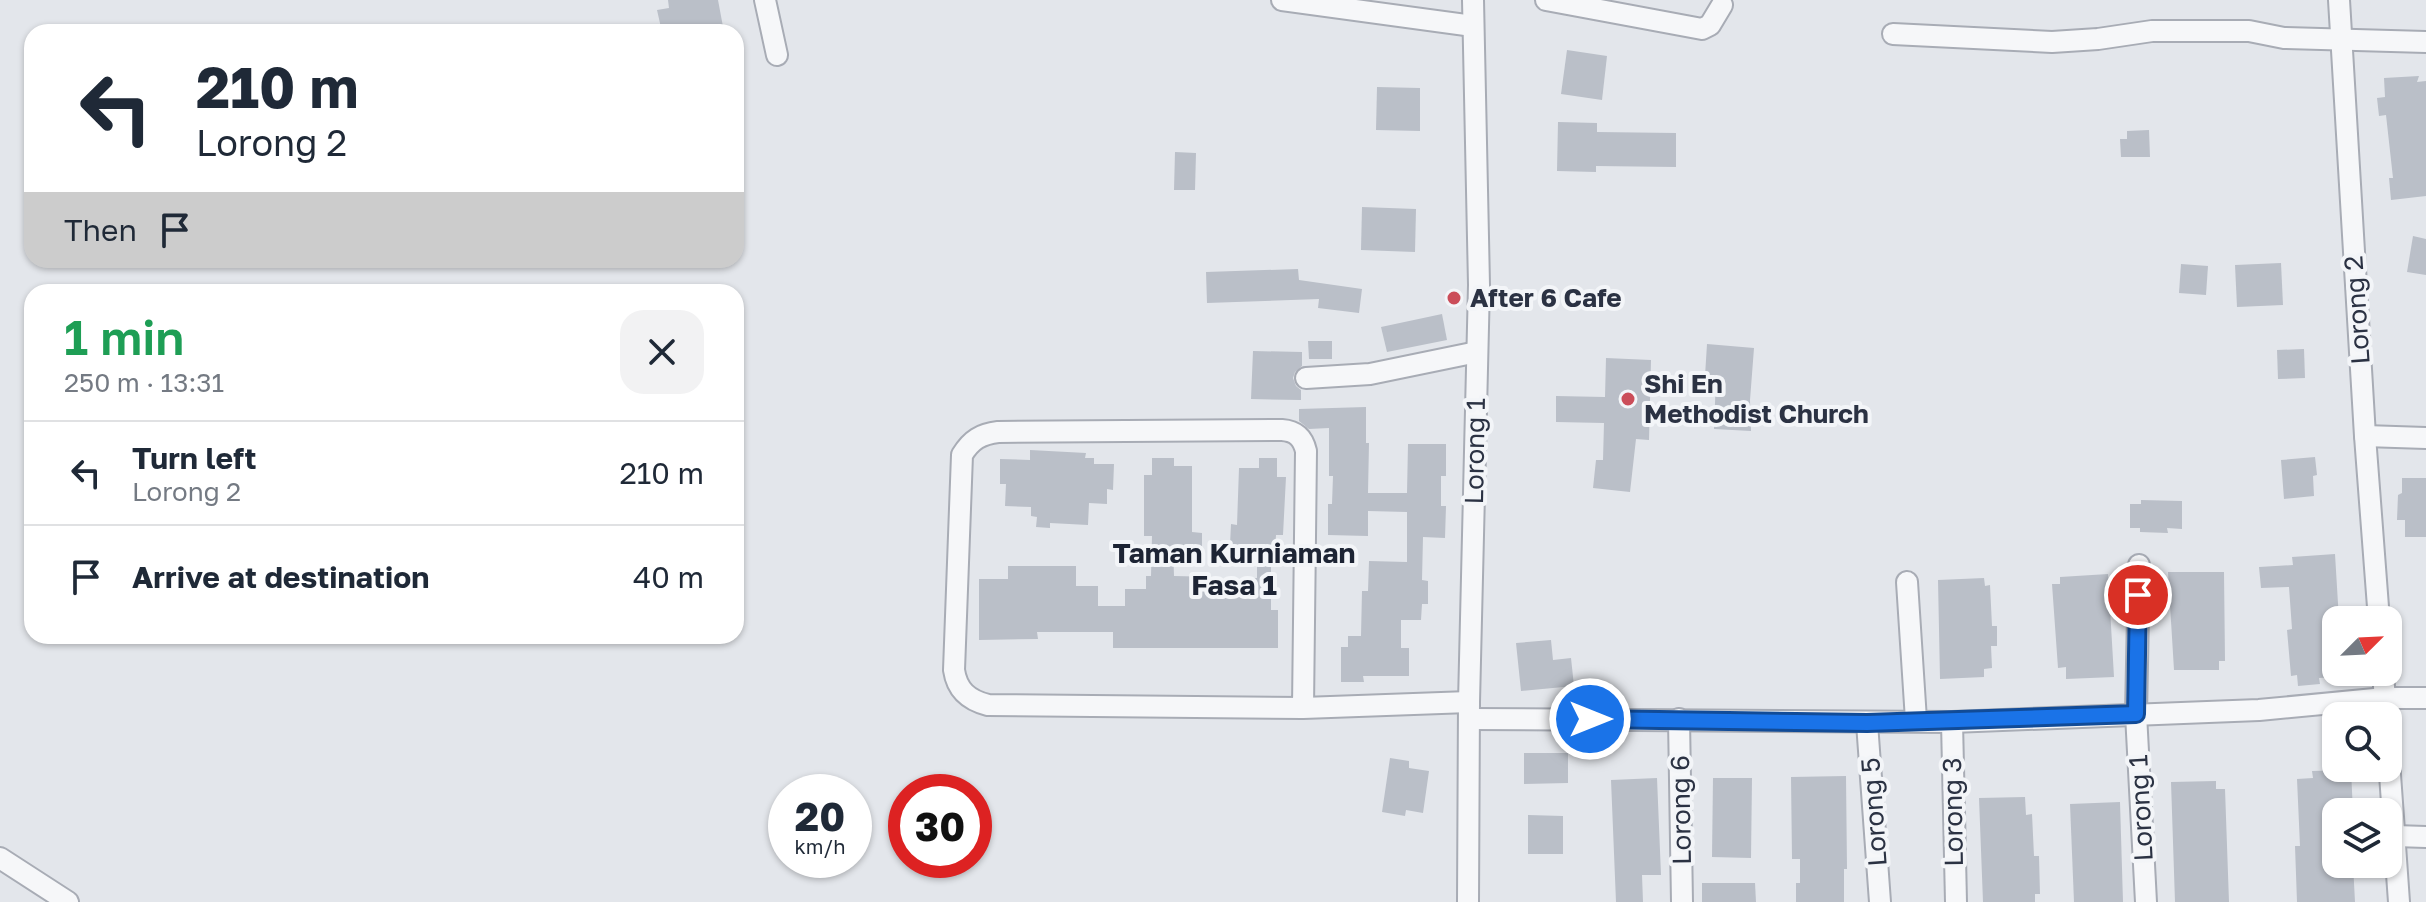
<!DOCTYPE html>
<meta charset="utf-8">
<style>
:root{--surface:#fff;--page:#f2f2f3;--text:#1f2937;--muted:#747a83;--line:#e0e1e3}
body{margin:0;font-family:"Golos Text",sans-serif;background:var(--page);color:var(--text);height:100vh;display:flex;flex-direction:column;font-size:30px;white-space:nowrap}
*{box-sizing:border-box;margin:0}
p{font-size:26px;color:var(--muted)}
.icon{flex:none;width:44px;height:44px;fill:none;stroke:currentColor;stroke-width:2;stroke-linecap:round;stroke-linejoin:round}
.map{position:relative;flex:1;overflow:hidden}
.drawer{position:absolute;left:24px;top:284px;width:720px;height:360px;display:flex;flex-direction:column;background:var(--surface);border-radius:24px;box-shadow:0 2px 6px #0004}
.drawer>*{flex:none}
.guide{position:absolute;left:24px;top:24px;width:720px;height:244px;border-radius:24px;box-shadow:0 2px 6px #0004;background:#fff;color:var(--text);overflow:hidden}
.needle{width:52px;rotate:66deg}
.fabs{position:absolute;left:2322px;top:606px;display:grid;gap:16px}
.fabs a{display:grid;place-items:center;width:80px;height:80px;border-radius:16px;background:var(--surface);box-shadow:0 2px 6px #0004;font-size:40px}
.speed{position:absolute;left:768px;top:774px;display:flex;gap:16px;font-size:40px;font-weight:700;text-align:center}
.speed>*{display:grid;place-content:center;width:104px;height:104px;border-radius:50%;background:var(--surface);box-shadow:0 2px 6px #0004;line-height:1}
.speed small{font-size:20px;font-weight:400}
.speed .limit{border:12px solid #d22;background:#fff;color:#111}
.pin{position:absolute;display:grid;place-items:center;width:68px;height:68px;color:#fff;margin:-34px;border:4px solid #fff;border-radius:50%;box-shadow:0 2px 8px #0007}
.me{position:absolute;width:88px;margin:-44px;rotate:90deg;stroke-linejoin:round;filter:drop-shadow(0 0 6px #0008)}
.turn{display:flex;align-items:center;gap:28px;height:168px;padding:0 40px;font-size:36px}
.turn .icon{width:104px;height:104px;stroke-width:2.5}
.turn b{display:block;font-size:56px;line-height:68px}
.then{display:flex;align-items:center;height:76px;padding:0 40px;background:#0003;gap:16px;font-size:30px}
.round{display:grid;place-items:center;flex:none;width:84px;height:84px;border-radius:24px;background:var(--page)}
.headline{display:flex;align-items:center;justify-content:space-between;height:136px;padding:0 40px}
h1{font-size:48px;font-weight:600;line-height:60px;color:#1e9e55}
ul{padding:0;list-style:none}
li{display:flex;align-items:center;gap:24px;height:104px;padding:0 40px;border-top:2px solid var(--line)}
li div{flex:1}
li b{display:block;font-size:30px}
li em{font-style:normal}
.map>svg:first-child{display:block}
</style>
<div class="map">
<svg width="2426" height="902" viewBox="0 0 2426 902">
<rect width="100%" height="100%" fill="#e3e6eb"/>
<g fill="#babfc8">
<path d="M668 0H718L724 32H662L657 10 669 8Z"/>
<path d="M1567 50 1607 56 1602 100 1561 94Z"/>
<path d="M2419 76 2417 82 2426 81V196L2391 200 2389 178H2393L2386 115 2379 116 2377 98 2385 97 2384 78Z"/>
<path d="M1377 87 1420 88V131L1376 130Z"/>
<path d="M1558 122 1597 123V132L1676 133V167L1596 166V172L1557 171Z"/>
<path d="M2149 130 2150 157H2121L2120 139H2127V131Z"/>
<path d="M1175 152 1196 153 1195 190H1174Z"/>
<path d="M1362 207 1416 209 1415 252 1361 250Z"/>
<path d="M2413 236 2426 239V275L2407 272Z"/>
<path d="M2281 263 2283 305 2237 307 2235 265Z"/>
<path d="M2181 264 2208 266 2206 295 2179 293Z"/>
<path d="M1298 269 1299 280 1362 289 1359 313 1318 308 1319 299 1207 303 1206 272Z"/>
<path d="M1442 314 1447 340 1387 352 1381 327Z"/>
<path d="M1308 341H1332V359H1309Z"/>
<path d="M1707 344 1754 348 1750 400 1751 431 1714 429 1716 377 1705 376Z"/>
<path d="M2304 349 2305 378 2278 379 2277 350Z"/>
<path d="M1253 351 1302 352V366L1295 372 1293 378 1296 386 1301 390V400L1251 399Z"/>
<path d="M1606 358 1651 360 1649 440 1636 439 1630 492 1593 488 1596 460H1603L1604 423 1556 422V396L1605 397Z"/>
<path d="M1366 407V443H1369L1368 493H1407L1408 444H1446V476H1441V506H1446L1445 538 1423 537 1422 580 1428 581V604H1422L1421 620H1401V648H1409V676H1363L1364 682H1341V647H1348V636H1361L1362 591H1368L1369 561 1407 562V512L1368 511V536L1328 535V504H1332L1333 476H1329V428L1309 429 1299 421V409Z"/>
<path d="M1030 450 1086 453 1085 458H1094V464H1114L1113 490 1107 489V504L1089 503 1088 525 1050 523V528L1036 527 1037 517 1031 516V507L1005 506 1006 484H1000V459L1030 460Z"/>
<path d="M2315 457 2317 475 2313 476 2314 496 2284 499 2281 460Z"/>
<path d="M1152 458H1174V466H1192V532L1202 533V546H1173L1174 576 1217 577V588H1254V578H1257V546L1230 545 1231 524 1237 525 1239 468H1259V458H1277V477H1286L1283 535H1276L1275 552H1271V610H1278V648H1113V632H1037L1038 639 979 640V579H1008V566H1076V586H1098V606H1125V589H1146V576H1151L1152 536H1144V475H1152Z"/>
<path d="M2402 478H2426V537H2405V520H2397L2398 495 2402 493Z"/>
<path d="M2141 500 2182 501V529L2167 528 2168 533 2140 532V528H2130V504H2141Z"/>
<path d="M2335 554 2339 620H2336V677L2319 678 2320 684 2298 686 2297 675 2291 676 2287 630 2292 629 2289 587 2261 588 2259 567 2293 565 2292 557Z"/>
<path d="M2168 572H2224L2225 661H2219V670H2174Z"/>
<path d="M2108 574 2114 677 2066 679V667L2058 668 2052 584H2060V577Z"/>
<path d="M1984 578 1985 586 1990 585 1992 626H1997V646H1991L1992 668 1984 669V677L1940 679 1938 580Z"/>
<path d="M1551 640 1553 660 1571 658 1574 686 1521 691 1516 643Z"/>
<path d="M1524 753H1568V783L1524 784Z"/>
<path d="M1390 758 1409 761V768L1429 771 1423 813 1406 810 1405 816 1382 812Z"/>
<path d="M2351 770 2353 812H2336V864H2353L2355 902H2297L2295 846H2300L2297 779 2313 778 2312 771Z"/>
<path d="M1846 776 1847 869H1844V902H1796V883H1800V859H1792L1791 777Z"/>
<path d="M1657 778 1661 875H1642L1643 902H1616L1611 780Z"/>
<path d="M1713 778H1752L1751 858 1712 857Z"/>
<path d="M2216 781V789H2225L2229 902H2175L2171 782Z"/>
<path d="M2025 797 2026 815 2032 814 2034 856H2039L2040 894H2035V902H1983L1979 798Z"/>
<path d="M2120 802 2123 902H2074L2070 804Z"/>
<path d="M1528 815 1563 816V854H1528Z"/>
<path d="M1702 883H1755L1756 902H1702Z"/>
</g>
<g fill="none" stroke-linecap="round" stroke-linejoin="round">
<g stroke="#a8acb5" stroke-width="24">
<g id="minor">
<path d="M765 0 777 55"/>
<path d="M1282 0 1473 26"/>
<path d="M1546 0 1702 29 1710 25 1722 5"/>
<path d="M2339 0 2365 436 2379 620"/>
<path d="M1893 34 2052 42 2098 39 2152 31H2249L2284 38 2426 42"/>
<path d="M1306 378 1370 374 1477 352"/>
<path d="M2365 436 2426 438"/>
<path d="M2139 565 2136 714 2146 902"/>
<path d="M1907 582 1916 720"/>
<path d="M2383 672 2386 716"/>
<path d="M1303 708 1306 451C1303 438 1296 431 1282 430L998 432C981 434 971 440 962 455L954 670C957 690 968 700 988 705L1303 708 1469 702"/>
<path d="M1470 719 1952 722 2259 710 2385 698H2426"/>
<path d="M1679 719 1682 902"/>
<path d="M1952 722 1956 902"/>
<path d="M1867 723 1880 902"/>
<path d="M2388 746 2399 902"/>
<path d="M2395 836 2426 837"/>
<path d="M0 858 68 902"/>
<path d="M1468 902 1469 702 1479 285 1473 0"/>
</g>
</g>
<use href="#minor" stroke="#f6f7f9" stroke-width="20"/>
</g>
<g fill="none" stroke-linecap="round" stroke-linejoin="round">
<g stroke="#114b97" stroke-width="20">
<path id="route" d="M1590 719 1867 723 2136 714 2138 595"/>
</g>
<use href="#route" stroke="#1a73e8" stroke-width="14"/>
</g>
<g fill="#cb4d59" stroke="#f3f5f8" stroke-width="3">
<circle cx="1454" cy="298" r="8"/>
<circle cx="1628" cy="399" r="8"/>
</g>
<g text-anchor="middle" stroke-width="8" stroke-linejoin="round" paint-order="stroke">
<g font-size="26" font-weight="bold" fill="#2b3243" stroke="#f3f5f8" text-anchor="start">
<text x="1470" y="307">After 6 Cafe</text>
<text x="1644" y="393">Shi En<tspan x="1644" dy="30">Methodist Church</tspan></text>
</g>
<g font-size="26" fill="#2b3243" stroke="#f3f5f8">
<text transform="translate(2357 310) rotate(-94)" y="9">Lorong 2</text>
<text transform="translate(1475 451) rotate(-89)" y="9">Lorong 1</text>
<text transform="translate(2141 808) rotate(-93)" y="9">Lorong 1</text>
<text transform="translate(1681 810) rotate(-91)" y="9">Lorong 6</text>
<text transform="translate(1874 812) rotate(-94)" y="9">Lorong 5</text>
<text transform="translate(1953 812) rotate(-91)" y="9">Lorong 3</text>
</g>
<g font-size="28" font-weight="bold" fill="#1d2434" stroke="#f3f5f8">
<text x="1234" y="563">Taman Kurniaman<tspan x="1234" dy="32">Fasa 1</tspan></text>
</g>
</g>
</svg>
<div class="fabs">
<a><svg class="needle" viewBox="-14 -14 28 28"><path d="M0-13l5 13h-10z" fill="#e53935"/><path d="M0 13l5-13h-10z" fill="#747a83"/></svg></a>
<a><svg class="icon" aria-label="search" viewBox="0 0 24 24"><circle cx="10" cy="10" r="6"/><path d="M15 15l6 6"/></svg></a>
<a><svg class="icon" aria-label="layers" viewBox="0 0 24 24"><path d="M12 4l9 5-9 5-9-5zM3 14l9 5 9-5"/></svg></a>
</div>
<div class="speed"><div>20<small>km/h</small></div><div class="limit">30</div></div>
<div class="pin" style="left:2138px;top:595px;background:#d93025"><svg class="icon" aria-label="arrive" viewBox="0 0 24 24"><path d="M6 21V4h12l-3 4 3 4H6"/></svg></div>
<svg class="me" style="left:1590px;top:719px" viewBox="-20 -20 40 40"><circle r="17" fill="#1a73e8" stroke="#fff" stroke-width="3"/><path d="M0-11L8 9 0 5-8 9z" fill="#fff"/></svg>
<div class="guide">
<div class="turn"><svg class="icon" aria-label="left" viewBox="0 0 24 24"><path d="M17 20v-9H6M10 6l-5 5 5 5"/></svg><div><b>210 m</b>Lorong 2</div></div>
<div class="then">Then<svg class="icon" aria-label="arrive" viewBox="0 0 24 24"><path d="M6 21V4h12l-3 4 3 4H6"/></svg></div>
</div>
<section class="drawer">
<div class="headline"><div><h1>1 min</h1><p>250 m · 13:31</p></div><a class="round"><svg class="icon" aria-label="close" viewBox="0 0 24 24"><path d="M6 6l12 12M18 6L6 18"/></svg></a></div>
<ul>
<li><svg class="icon" aria-label="left" viewBox="0 0 24 24"><path d="M17 20v-9H6M10 6l-5 5 5 5"/></svg><div><b>Turn left</b><p>Lorong 2</p></div><em>210 m</em></li>
<li><svg class="icon" aria-label="arrive" viewBox="0 0 24 24"><path d="M6 21V4h12l-3 4 3 4H6"/></svg><div><b>Arrive at destination</b></div><em>40 m</em></li>
</ul>
</section>
</div>
